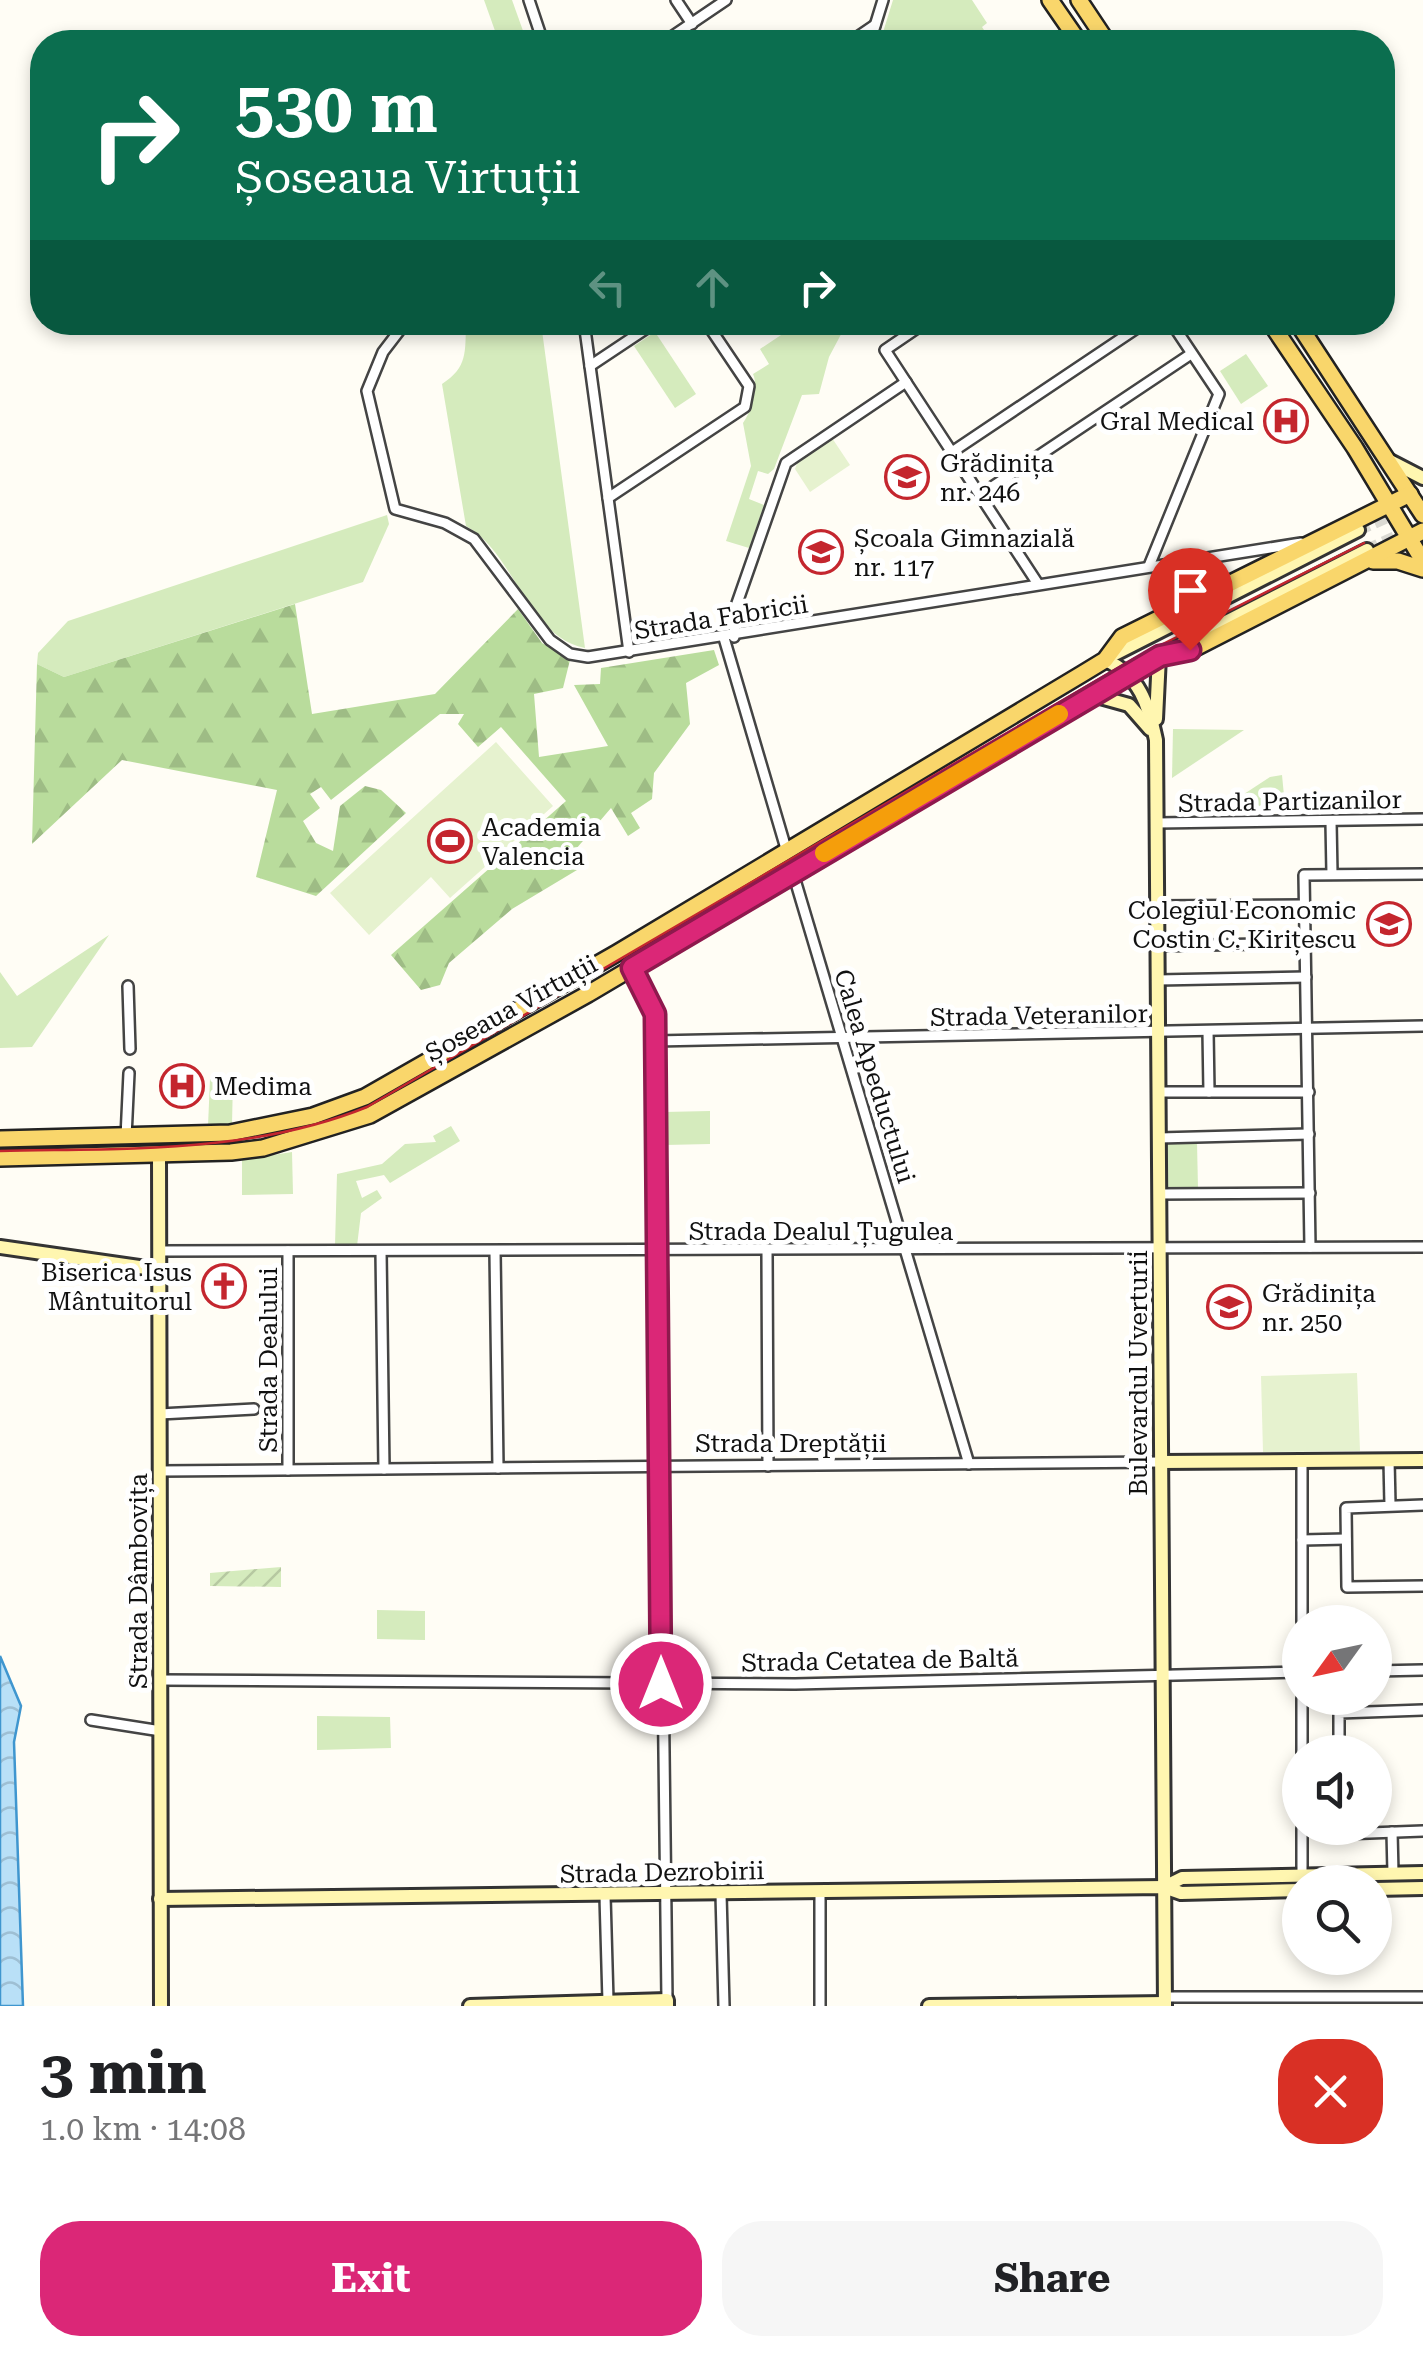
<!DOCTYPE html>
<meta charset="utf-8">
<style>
:root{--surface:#fff;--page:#f6f6f6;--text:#202124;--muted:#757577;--accent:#db2777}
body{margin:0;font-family:"Roboto Serif",serif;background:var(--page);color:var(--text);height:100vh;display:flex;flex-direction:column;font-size:38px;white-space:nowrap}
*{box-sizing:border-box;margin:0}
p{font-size:32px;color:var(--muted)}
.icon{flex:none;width:55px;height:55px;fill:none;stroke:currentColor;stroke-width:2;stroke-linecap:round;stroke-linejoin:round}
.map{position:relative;height:2006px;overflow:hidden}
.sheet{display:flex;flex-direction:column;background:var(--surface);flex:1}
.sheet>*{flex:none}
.guide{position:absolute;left:30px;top:30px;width:1365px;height:305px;border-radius:40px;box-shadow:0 5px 15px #0003;background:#0b6e4f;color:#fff;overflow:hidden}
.needle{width:65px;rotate:237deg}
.controls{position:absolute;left:1282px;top:1605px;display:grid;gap:20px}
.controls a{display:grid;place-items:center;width:110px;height:110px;border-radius:50%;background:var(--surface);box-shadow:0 5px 15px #0003;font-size:50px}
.pin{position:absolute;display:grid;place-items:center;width:85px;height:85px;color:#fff;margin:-102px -42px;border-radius:50% 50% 50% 0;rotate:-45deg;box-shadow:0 0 10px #0007}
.pin .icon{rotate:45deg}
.me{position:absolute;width:110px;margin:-55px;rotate:0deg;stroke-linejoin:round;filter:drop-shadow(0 0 8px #0008)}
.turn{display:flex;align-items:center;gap:35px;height:210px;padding:0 40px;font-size:45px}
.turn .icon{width:130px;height:130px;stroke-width:2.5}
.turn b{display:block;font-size:70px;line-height:85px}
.lanes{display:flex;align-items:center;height:95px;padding:0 40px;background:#0003;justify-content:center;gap:50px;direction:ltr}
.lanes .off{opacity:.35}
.round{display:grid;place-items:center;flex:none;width:105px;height:105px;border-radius:40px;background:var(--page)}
.summary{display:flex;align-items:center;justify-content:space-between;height:170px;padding:0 40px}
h1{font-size:60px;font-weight:700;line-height:75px}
.button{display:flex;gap:20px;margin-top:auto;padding:20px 40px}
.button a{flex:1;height:115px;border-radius:40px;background:var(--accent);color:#fff;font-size:40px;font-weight:700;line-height:115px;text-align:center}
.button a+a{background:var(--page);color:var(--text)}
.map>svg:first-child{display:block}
</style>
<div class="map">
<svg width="1423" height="2006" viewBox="0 0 1423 2006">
<defs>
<pattern id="forest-firs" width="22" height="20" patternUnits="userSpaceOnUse" patternTransform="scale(2.5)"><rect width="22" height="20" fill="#b9dc9c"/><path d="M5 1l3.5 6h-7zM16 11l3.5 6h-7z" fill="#9ebc85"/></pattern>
<pattern id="garden-furrows" width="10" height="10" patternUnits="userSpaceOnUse" patternTransform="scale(2.5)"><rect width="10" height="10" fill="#d5ebbd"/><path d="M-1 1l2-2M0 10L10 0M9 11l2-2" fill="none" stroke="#b6c8a1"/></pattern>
<pattern id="water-waves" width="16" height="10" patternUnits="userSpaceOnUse" patternTransform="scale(2.5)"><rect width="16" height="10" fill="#b9e0f7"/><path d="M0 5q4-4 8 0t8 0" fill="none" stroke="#9ebfd3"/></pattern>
</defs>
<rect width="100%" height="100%" fill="#fffdf5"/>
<g fill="#d5ebbd">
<path d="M484 0H512L527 42H499Z"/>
<path d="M893 0H972L987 23 982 27 992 42H880Z"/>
<path d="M466 323H541L585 648C525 635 516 554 466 526L442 384C468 367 465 352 466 323Z"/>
<path d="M799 323H847L829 357 819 394 802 395 774 469 768 474 758 471 749 499 764 505 749 548 726 541 751 466 743 423C751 412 759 387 753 374L769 364 760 349Z"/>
<path d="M655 332 696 394 675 408 634 346Z"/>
<path d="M1246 354 1268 386 1241 404 1220 371Z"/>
<path d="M387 515 389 524 363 582 64 677 37 664 38 653 68 621Z"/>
<path d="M1173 729 1244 730 1172 778Z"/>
<path d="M1282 775 1285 806 1243 811 1241 796 1270 777Z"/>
<path d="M109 935 32 1047 0 1048V972L17 996Z"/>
<path d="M210 1079 233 1080 232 1124 208 1126Z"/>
<path d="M710 1111V1144L665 1145 664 1112Z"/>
<path d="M451 1126 460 1141 390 1183 384 1175 356 1181 362 1198 377 1190 382 1198 361 1213 357 1246 335 1245 337 1174 382 1164 405 1144 436 1142 433 1136Z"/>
<path d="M1163 1142H1197L1198 1189H1163Z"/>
<path d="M292 1152 293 1194 242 1195V1160Z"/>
<path d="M377 1610 425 1611V1640L377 1639Z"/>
<path d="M317 1716 390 1717 391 1748 317 1750Z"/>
</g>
<path fill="url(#forest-firs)" d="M295 604 312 714 435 694 518 609 542 643 570 660 563 688 534 694 539 757 608 746 574 685 600 684 601 668 714 650 719 665 686 683 690 724 654 773 652 799 631 813 640 828 628 836 611 808 570 856 577 870 512 909 449 963 440 985 421 990 391 955 566 801 501 727 478 747 458 724 464 714H440L331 800 321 787 310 794 320 808 303 821 316 843 333 851 340 806 365 786 381 790 406 813 316 896 256 877 277 790 122 760 32 844 37 664 64 677Z"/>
<path fill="url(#garden-furrows)" d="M281 1567V1587L210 1586V1573Z"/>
<g fill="#e6f2cf">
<path d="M832 438 850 465 810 492 795 469 798 461Z"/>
<path d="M496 742 553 806 450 898 431 877 369 935 330 893Z"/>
<path d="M1357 1373 1360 1451 1263 1452 1261 1376Z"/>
</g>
<path fill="url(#water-waves)" stroke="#3f96cf" stroke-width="2.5" d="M0 1656 21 1706 14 1742 23 2006H0Z"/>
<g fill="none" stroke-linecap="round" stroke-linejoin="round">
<g stroke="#dbdad3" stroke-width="12" stroke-dasharray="12 6" stroke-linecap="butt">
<path d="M1358 530 1421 502"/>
<path d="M1367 550 1406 532"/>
</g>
<g stroke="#444" stroke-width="14">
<g id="street">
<path d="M529 0 543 42"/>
<path d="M676 0 692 24"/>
<path d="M664 42 726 0"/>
<path d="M850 42 875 25"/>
<path d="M870 42 883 0"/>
<path d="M406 322 383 352 367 391 395 509 445 523 474 539 550 640 570 654 588 657 1301 543"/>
<path d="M584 322 629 652"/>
<path d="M926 322 885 350 1038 584"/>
<path d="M590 366 656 322"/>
<path d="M952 452 1146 322"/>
<path d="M980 495 1191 354"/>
<path d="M608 498 745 407 749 386 706 322"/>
<path d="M1149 566 1219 394 1171 322"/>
<path d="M734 637 736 606 786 463 906 382"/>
<path d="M724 638 787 852"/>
<path d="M1331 822 1332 874"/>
<path d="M1157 823 1423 819"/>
<path d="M793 873 969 1464"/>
<path d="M1157 906 1304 905"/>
<path d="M1158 946 1305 943"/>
<path d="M633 967 655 1009 667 2000"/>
<path d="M1158 980 1306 977"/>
<path d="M128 986 130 1049"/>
<path d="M1208 1031 1209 1092"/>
<path d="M655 1041 1423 1026"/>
<path d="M1159 1092H1309"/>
<path d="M126 1137 129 1073"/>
<path d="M1159 1138 1309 1134"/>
<path d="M1159 1194 1310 1193"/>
<path d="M1310 1247 1304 875 1423 874"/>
<path d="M160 1251 1423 1247"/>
<path d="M288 1251V1470"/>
<path d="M381 1251 384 1469"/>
<path d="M495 1251 498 1468"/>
<path d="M767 1251 768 1466"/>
<path d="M160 1414 254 1409"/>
<path d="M1389 1460 1390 1505"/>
<path d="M1302 1461V1622"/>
<path d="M160 1471 1161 1462"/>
<path d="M1423 1505 1346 1508 1347 1587 1423 1586"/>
<path d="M1302 1540 1346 1539"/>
<path d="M1375 1671 1423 1670"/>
<path d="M161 1680 795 1684 1300 1672"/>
<path d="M1302 1698V1752"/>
<path d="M91 1720 161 1731"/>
<path d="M1302 1752 1339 1750"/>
<path d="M1339 1752V1713L1423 1710"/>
<path d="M1302 1828V1875"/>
<path d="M1339 1828 1343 1834 1423 1831"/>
<path d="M1392 1832 1393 1873"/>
<path d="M721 1894 724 2006"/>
<path d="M605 1896 608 2001"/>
<path d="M1165 1997H1423"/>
<path d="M820 2006V1893"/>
</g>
</g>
<g stroke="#333" stroke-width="18">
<g id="secondary">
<path d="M1390 461 1423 478"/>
<path d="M1111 656 1358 530"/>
<path d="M1105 660C1139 674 1149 706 1156 740L1165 2006"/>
<path d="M1093 695 1129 705 1150 729"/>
<path d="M1156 719 1159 656 1367 550"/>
<path d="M159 1155 161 2006"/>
<path d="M0 1247 160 1270"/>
<path d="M1161 1462 1423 1460"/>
<path d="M1164 1887 1182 1878 1423 1873"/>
<path d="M1375 1889 1423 1888"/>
<path d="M160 1899 1164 1887 1181 1893 1300 1890"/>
<path d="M470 2006 667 2000V2006"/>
<path d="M929 2006 1165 2003"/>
</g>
</g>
<g stroke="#222" stroke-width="20">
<g id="primary">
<path d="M1050 0 1079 42"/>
<path d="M1079 0 1107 42"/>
<path d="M1270 322 1355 448 1423 561"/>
<path d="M1297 322 1423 515"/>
<path d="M1373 561H1398L1423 569"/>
<path d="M0 1139 230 1133 313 1116 365 1097 617 953 1082 674 1105 660 1122 637 1410 494"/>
<path d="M0 1158 231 1152 263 1148 370 1115 397 1100 588 994 1159 656 1191 650 1423 531"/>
</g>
</g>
<use href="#street" stroke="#fff" stroke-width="9"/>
<use href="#secondary" stroke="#fff6b0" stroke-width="12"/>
<use href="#primary" stroke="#f9d66b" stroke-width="15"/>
<path stroke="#c4262e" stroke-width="2.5" d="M0 1151C124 1148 251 1154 367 1107L1135 658 1364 543"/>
</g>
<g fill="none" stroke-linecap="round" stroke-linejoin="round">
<g stroke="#8e194d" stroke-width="25">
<path id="route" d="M661 1684 655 1014 632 968 1160 656 1190 650"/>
</g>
<use href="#route" stroke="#db2777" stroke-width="18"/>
<path stroke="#f59e0b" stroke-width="18" d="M824 853 1059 714"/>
</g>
<defs>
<g id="hospital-ring" transform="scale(2.25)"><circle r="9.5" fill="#fff" stroke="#c4262e" stroke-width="1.5"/><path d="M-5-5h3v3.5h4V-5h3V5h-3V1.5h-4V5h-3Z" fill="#c4262e"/></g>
<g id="school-ring" transform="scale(2.25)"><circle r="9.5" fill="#fff" stroke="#c4262e" stroke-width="1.5"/><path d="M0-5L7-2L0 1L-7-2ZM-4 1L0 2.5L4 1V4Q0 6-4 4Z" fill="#c4262e"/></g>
<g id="stadium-ring" transform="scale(2.25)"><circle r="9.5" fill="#fff" stroke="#c4262e" stroke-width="1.5"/><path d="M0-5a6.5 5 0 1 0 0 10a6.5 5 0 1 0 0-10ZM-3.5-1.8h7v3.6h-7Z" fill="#c4262e"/></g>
<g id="church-ring" transform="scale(2.25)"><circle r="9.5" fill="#fff" stroke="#c4262e" stroke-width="1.5"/><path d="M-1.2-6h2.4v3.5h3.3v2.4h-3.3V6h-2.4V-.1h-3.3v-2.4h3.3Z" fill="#c4262e"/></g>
</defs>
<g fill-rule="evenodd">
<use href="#hospital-ring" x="1286" y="421"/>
<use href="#school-ring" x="907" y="477"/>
<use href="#school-ring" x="821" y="552"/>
<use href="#stadium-ring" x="450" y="841"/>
<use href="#school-ring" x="1389" y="924"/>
<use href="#hospital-ring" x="182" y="1086"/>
<use href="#church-ring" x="224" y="1286"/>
<use href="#school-ring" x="1229" y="1307"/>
</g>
<g text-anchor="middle" stroke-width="10" stroke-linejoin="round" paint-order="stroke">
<g font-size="25" fill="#111" stroke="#fff" text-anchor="start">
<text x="1254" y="430" text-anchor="end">Gral Medical</text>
<text x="940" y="472">Grădinița<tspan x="940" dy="29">nr. 246</tspan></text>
<text x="854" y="547">Școala Gimnazială<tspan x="854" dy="29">nr. 117</tspan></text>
<text x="482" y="836">Academia<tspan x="482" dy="29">Valencia</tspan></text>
<text x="1356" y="919" text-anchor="end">Colegiul Economic<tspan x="1356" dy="29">Costin C. Kirițescu</tspan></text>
<text x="214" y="1095">Medima</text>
<text x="192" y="1281" text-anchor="end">Biserica Isus<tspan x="192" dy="29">Mântuitorul</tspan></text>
<text x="1262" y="1302">Grădinița<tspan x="1262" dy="29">nr. 250</tspan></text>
</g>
<g font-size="25" fill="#111" stroke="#fff">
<text transform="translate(721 617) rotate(-9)" y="9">Strada Fabricii</text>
<text transform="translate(1290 801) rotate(-1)" y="9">Strada Partizanilor</text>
<text transform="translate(511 1008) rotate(-29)" y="9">Șoseaua Virtuții</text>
<text transform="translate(1039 1015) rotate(-1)" y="9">Strada Veteranilor</text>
<text transform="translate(875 1076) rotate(73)" y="9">Calea Apeductului</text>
<text x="821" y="1240">Strada Dealul Țugulea</text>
<text transform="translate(268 1360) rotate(-90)" y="9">Strada Dealului</text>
<text transform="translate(1138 1373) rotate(-90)" y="9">Bulevardul Uverturii</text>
<text x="791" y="1452">Strada Dreptății</text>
<text transform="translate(138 1581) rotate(-90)" y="9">Strada Dâmbovița</text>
<text transform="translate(880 1660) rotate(-1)" y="9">Strada Cetatea de Baltă</text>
<text transform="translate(662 1872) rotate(-1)" y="9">Strada Dezrobirii</text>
</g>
</g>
</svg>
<div class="controls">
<a><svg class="needle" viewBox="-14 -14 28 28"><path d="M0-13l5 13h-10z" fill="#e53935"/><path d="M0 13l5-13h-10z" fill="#757577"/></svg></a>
<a><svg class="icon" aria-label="sound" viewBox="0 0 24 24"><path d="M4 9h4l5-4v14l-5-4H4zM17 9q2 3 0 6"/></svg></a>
<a><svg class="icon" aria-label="search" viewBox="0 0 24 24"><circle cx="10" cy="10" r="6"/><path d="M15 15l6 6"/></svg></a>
</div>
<div class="pin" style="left:1190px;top:650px;background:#d93025"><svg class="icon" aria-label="arrive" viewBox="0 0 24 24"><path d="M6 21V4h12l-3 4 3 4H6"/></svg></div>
<svg class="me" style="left:661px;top:1684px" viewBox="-20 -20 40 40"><circle r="17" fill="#db2777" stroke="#fff" stroke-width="3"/><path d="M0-11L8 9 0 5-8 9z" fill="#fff"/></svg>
<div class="guide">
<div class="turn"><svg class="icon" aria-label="right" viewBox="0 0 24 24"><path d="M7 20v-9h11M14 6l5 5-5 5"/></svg><div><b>530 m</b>Șoseaua Virtuții</div></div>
<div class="lanes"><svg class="icon off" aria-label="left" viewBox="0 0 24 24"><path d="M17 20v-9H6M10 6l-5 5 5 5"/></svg><svg class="icon off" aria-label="ahead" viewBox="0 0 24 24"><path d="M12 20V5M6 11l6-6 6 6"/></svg><svg class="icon" aria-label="right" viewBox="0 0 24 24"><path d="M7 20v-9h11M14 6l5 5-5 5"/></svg></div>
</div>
</div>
<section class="sheet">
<div class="summary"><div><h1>3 min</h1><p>1.0 km · 14:08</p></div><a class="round" style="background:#d93025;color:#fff"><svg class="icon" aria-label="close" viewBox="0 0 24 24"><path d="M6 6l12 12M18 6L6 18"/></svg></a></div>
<div class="button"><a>Exit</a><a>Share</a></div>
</section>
